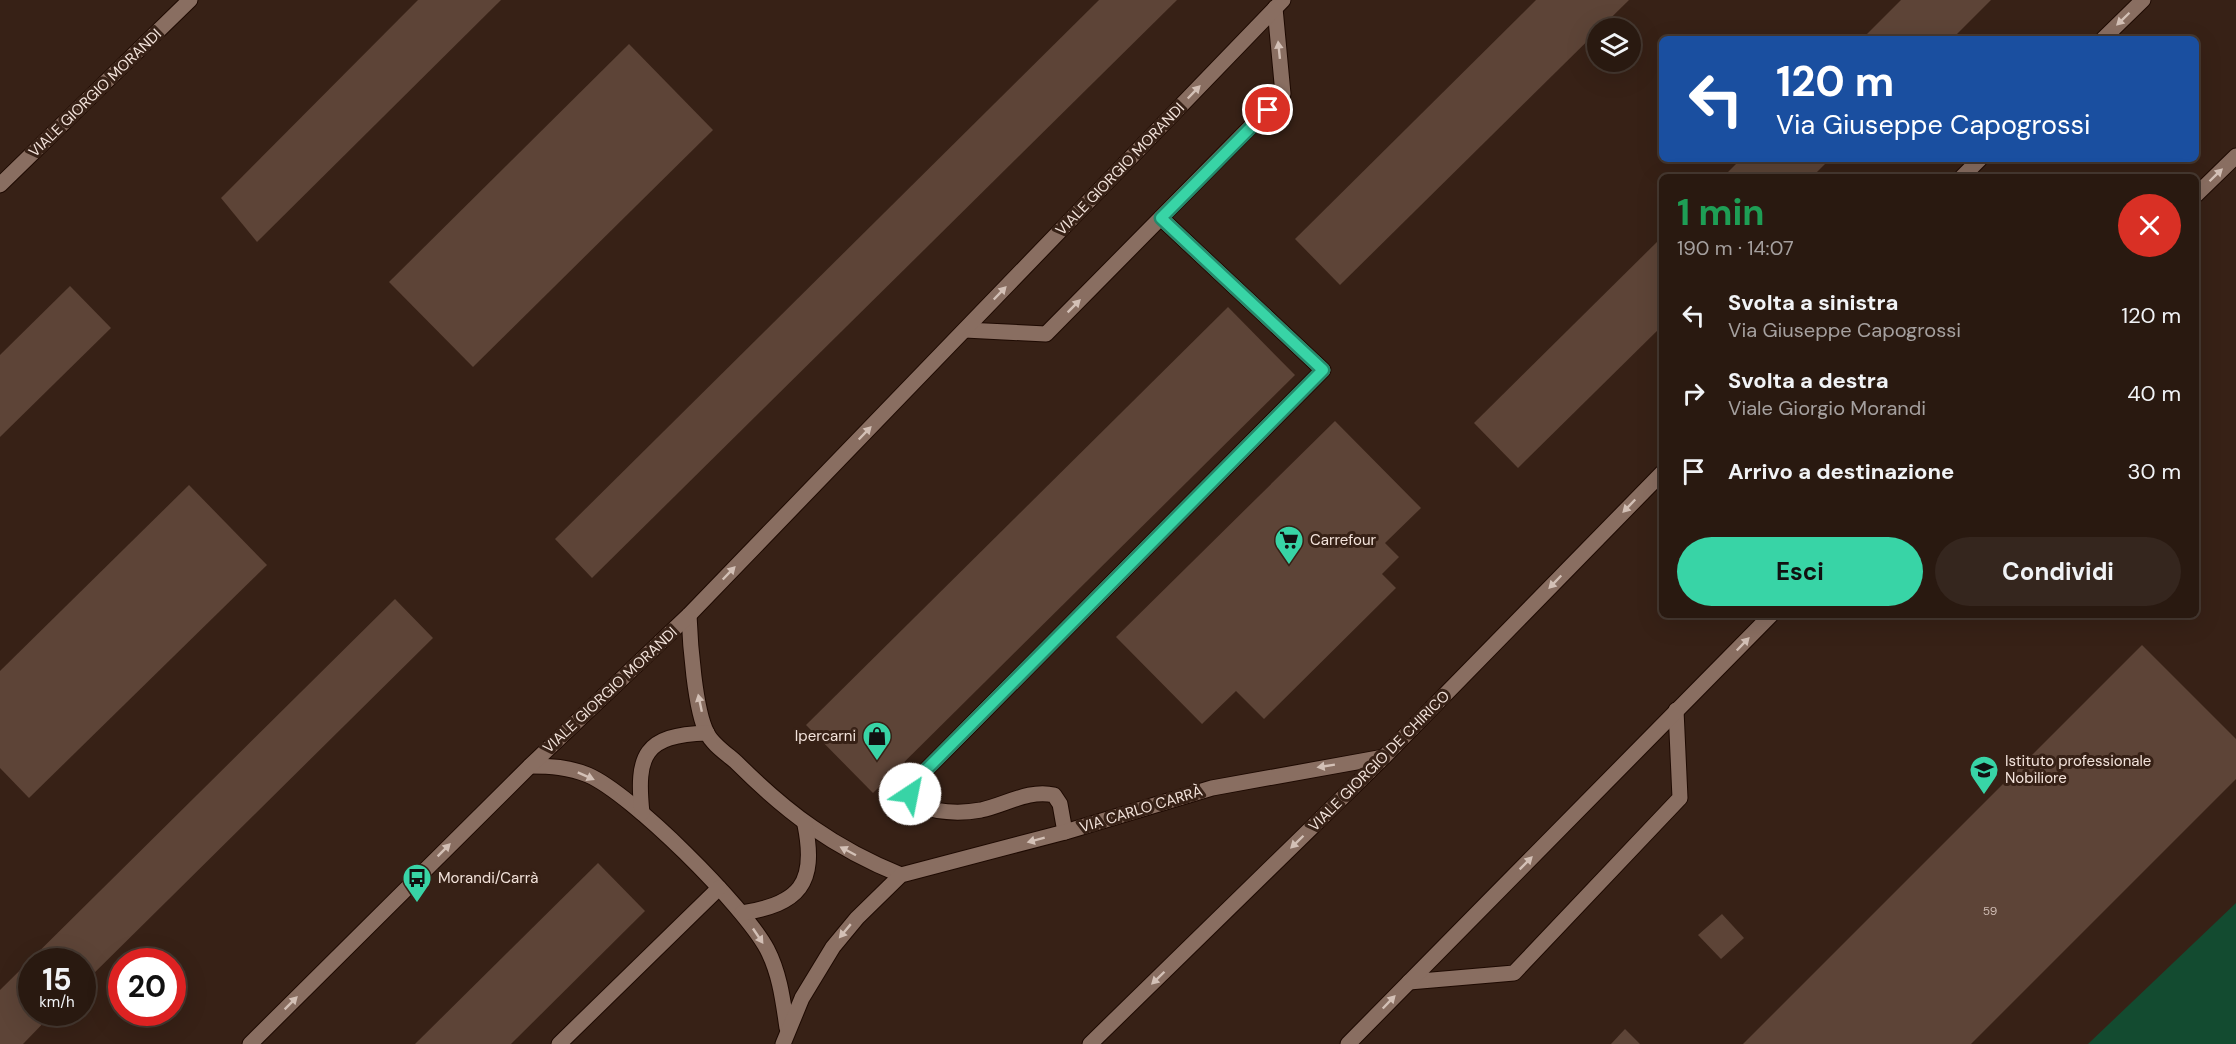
<!DOCTYPE html>
<html lang="it">
<meta charset="utf-8">
<style>
:root{--surface:#291910;--page:#35261e;--text:#f1f3f6;--muted:#a5a09f;--line:#453830;--accent:#38d4a6}
body{margin:0;font-family:"DM Sans",sans-serif;background:var(--page);color:var(--text);height:100vh;display:flex;flex-direction:column;font-size:22px;white-space:nowrap}
*{box-sizing:border-box;margin:0}
p{font-size:20px;color:var(--muted)}
.icon{flex:none;width:33px;height:33px;fill:none;stroke:currentColor;stroke-width:2;stroke-linecap:round;stroke-linejoin:round}
.map{position:relative;flex:1;overflow:hidden}
.panel{position:absolute;left:1659px;top:174px;width:540px;height:444px;display:flex;flex-direction:column;background:var(--surface);border-radius:9px;box-shadow:0 6px 24px #0002,0 0 0 2px var(--line)}
.panel>*{flex:none}
.hud{position:absolute;left:1659px;top:36px;width:540px;height:126px;border-radius:9px;box-shadow:0 6px 24px #0002,0 0 0 2px var(--line);background:#1a4fa0;color:#fff;overflow:hidden}
.fabs{position:absolute;left:1587px;top:18px;display:grid;gap:12px}
.fabs a{display:grid;place-items:center;width:54px;height:54px;border-radius:50%;background:var(--surface);box-shadow:0 6px 24px #0002,0 0 0 2px var(--line);font-size:30px}
.speed{position:absolute;left:18px;top:948px;display:flex;gap:12px;font-size:30px;font-weight:700;text-align:center}
.speed>*{display:grid;place-content:center;width:78px;height:78px;border-radius:50%;background:var(--surface);box-shadow:0 6px 24px #0002,0 0 0 2px var(--line);line-height:1}
.speed small{font-size:15px;font-weight:400}
.speed .limit{border:9px solid #d22;background:#fff;color:#111}
.pin{position:absolute;display:grid;place-items:center;width:51px;height:51px;color:#fff;margin:-26px;border:3px solid #fff;border-radius:50%;box-shadow:0 2px 6px #0007}
.me{position:absolute;width:66px;margin:-33px;rotate:34deg;stroke-linejoin:round;filter:drop-shadow(0 0 4px #0008)}
.turn{display:flex;align-items:center;gap:21px;height:126px;padding:0 18px;font-size:27px}
.turn .icon{width:78px;height:78px;stroke-width:2.5}
.turn b{display:block;font-size:42px;line-height:51px}
.round{display:grid;place-items:center;flex:none;width:63px;height:63px;border-radius:32px;background:var(--page)}
.head{display:flex;align-items:center;justify-content:space-between;height:102px;padding:0 18px}
h1{font-size:36px;font-weight:700;line-height:45px;color:#1e9e55}
.button{display:flex;gap:12px;margin-top:auto;padding:12px 18px}
.button a{flex:1;height:69px;border-radius:36px;background:var(--accent);color:#111;font-size:24px;font-weight:700;line-height:69px;text-align:center}
.button a+a{background:var(--page);color:var(--text)}
ul{padding:0;list-style:none}
li{display:flex;align-items:center;gap:18px;height:78px;padding:0 18px}
li div{flex:1}
li b{display:block;font-size:22px}
li em{font-style:normal}
.map>svg:first-child{display:block}
</style>
<div class="map">
<svg width="2236" height="1044" viewBox="0 0 2236 1044">
<rect width="100%" height="100%" fill="#372116"/>
<path fill="#134b30" d="M2236 903V1044H2088Z"/>
<g fill="#5d4437">
<path d="M418 0H501L257 242 221 198Z"/>
<path d="M1099 0H1177L592 578 555 539Z"/>
<path d="M1536 0H1629L1340 285 1295 239Z"/>
<path d="M1901 0H1991L1952 39H1862Z"/>
<path d="M629 44 713 130 473 367 389 282Z"/>
<path d="M1741 159H1830L1812 177H1723Z"/>
<path d="M1662 237V326L1518 468 1474 423Z"/>
<path d="M70 286 111 328 0 437V355Z"/>
<path d="M1228 307 1295 375 873 793 806 725Z"/>
<path d="M1335 421 1421 508 1385 543 1399 557 1382 574 1396 588 1264 719 1236 691 1202 724 1116 637Z"/>
<path d="M189 485 267 565 29 798 0 768V671Z"/>
<path d="M395 599 433 638 82 985V962H32V1012H54L23 1044H0V990Z"/>
<path d="M2142 645 2236 739V779L1971 1044H1743Z"/>
<path d="M598 863 645 911 511 1044H415Z"/>
<path d="M1722 914 1744 938 1721 959 1698 935Z"/>
<path d="M1625 1029 1640 1044H1611Z"/>
</g>
<g fill="none" stroke-linecap="round" stroke-linejoin="round">
<g stroke="#1e0a02" stroke-width="17">
<g id="lane">
<path d="M965 330 1046 334 1283 94 1275 8"/>
<path d="M1065 832 1060 804 1054 795C1029 789 1005 805 981 810 959 814 936 812 916 805L910 794 912 784 1323 370 1161 218"/>
<path d="M1409 982 1514 973 1680 798 1676 710"/>
</g>
</g>
<g stroke="#1e0a02" stroke-width="17">
<g id="street">
<path d="M0 185 190 0"/>
<path d="M689 615C690 642 695 711 707 733 712 744 727 754 736 762 787 813 834 848 901 875"/>
<path d="M530 766C550 766 569 767 588 775 632 794 744 906 767 949 780 974 783 1001 787 1028"/>
<path d="M642 813C636 755 644 735 707 733"/>
<path d="M742 913C799 904 817 884 805 825"/>
<path d="M250 1044 530 766 689 615 1283 0"/>
<path d="M559 1044 719 888"/>
<path d="M783 1044 802 998 833 947 857 918 901 875 1065 832 1212 788 1384 757"/>
</g>
</g>
<g stroke="#1e0a02" stroke-width="17">
<g id="secondary">
<path d="M2103 39 2143 0"/>
<path d="M1962 177 1980 159"/>
<path d="M2196 195 2236 156"/>
<path d="M1090 1044 1384 757 1662 473"/>
<path d="M1348 1044 1771 615"/>
</g>
</g>
<use href="#lane" stroke="#896e61" stroke-width="15"/>
<use href="#street" stroke="#896e61" stroke-width="15"/>
<use href="#secondary" stroke="#896e61" stroke-width="15"/>
</g>
<defs><path id="oneway-solid" d="M-6-.8H1V-3.2L6.5 0L1 3.2V.8H-6Z" transform="scale(1.5)"/></defs>
<g fill="#d3c0b6">
<use href="#oneway-solid" transform="translate(2123 19) rotate(136)"/>
<use href="#oneway-solid" transform="translate(1279 50) rotate(-96)"/>
<use href="#oneway-solid" transform="translate(1194 92) rotate(-46)"/>
<use href="#oneway-solid" transform="translate(2216 175) rotate(-44)"/>
<use href="#oneway-solid" transform="translate(1000 293) rotate(-46)"/>
<use href="#oneway-solid" transform="translate(1074 306) rotate(-45)"/>
<use href="#oneway-solid" transform="translate(865 433) rotate(-46)"/>
<use href="#oneway-solid" transform="translate(1629 506) rotate(134)"/>
<use href="#oneway-solid" transform="translate(729 573) rotate(-46)"/>
<use href="#oneway-solid" transform="translate(1555 582) rotate(134)"/>
<use href="#oneway-solid" transform="translate(1743 644) rotate(-46)"/>
<use href="#oneway-solid" transform="translate(700 703) rotate(-102)"/>
<use href="#oneway-solid" transform="translate(1326 766) rotate(171)"/>
<use href="#oneway-solid" transform="translate(586 776) rotate(24)"/>
<use href="#oneway-solid" transform="translate(1036 840) rotate(165)"/>
<use href="#oneway-solid" transform="translate(1297 842) rotate(136)"/>
<use href="#oneway-solid" transform="translate(444 850) rotate(-45)"/>
<use href="#oneway-solid" transform="translate(848 851) rotate(-152)"/>
<use href="#oneway-solid" transform="translate(1526 863) rotate(-45)"/>
<use href="#oneway-solid" transform="translate(845 931) rotate(130)"/>
<use href="#oneway-solid" transform="translate(758 936) rotate(56)"/>
<use href="#oneway-solid" transform="translate(1158 978) rotate(136)"/>
<use href="#oneway-solid" transform="translate(1389 1002) rotate(-46)"/>
<use href="#oneway-solid" transform="translate(291 1003) rotate(-45)"/>
</g>
<g fill="none" stroke-linecap="round" stroke-linejoin="round">
<g stroke="#248a6c" stroke-width="15">
<path id="route" d="M910 794 912 784 1323 370 1161 218 1268 110"/>
</g>
<use href="#route" stroke="#38d4a6" stroke-width="10"/>
</g>
<defs>
<g id="supermarket-pin" transform="scale(1.5)"><path d="M0 17L-7.5 6A9.5 9.5 0 1 1 7.5 6Z" fill="#38d4a6" stroke="#372116"/><path d="M-6-5.5h2.5l.6 2H6L4.5 2H-2.5L-4.4-4H-6ZM-1.5 3.2a1.3 1.3 0 1 0 .1 0ZM3 3.2a1.3 1.3 0 1 0 .1 0Z" fill="#111"/></g>
<g id="shop-pin" transform="scale(1.5)"><path d="M0 17L-7.5 6A9.5 9.5 0 1 1 7.5 6Z" fill="#38d4a6" stroke="#372116"/><path d="M-5-2.5h2.3a2.7 3.5 0 0 1 5.4 0H5L5.5 6h-11ZM-1.5-2.5h3a1.5 2.3 0 0 0-3 0Z" fill="#111"/></g>
<g id="school-pin" transform="scale(1.5)"><path d="M0 17L-7.5 6A9.5 9.5 0 1 1 7.5 6Z" fill="#38d4a6" stroke="#372116"/><path d="M0-5L7-2L0 1L-7-2ZM-4 1L0 2.5L4 1V4Q0 6-4 4Z" fill="#111"/></g>
<g id="bus-pin" transform="scale(1.5)"><path d="M0 17L-7.5 6A9.5 9.5 0 1 1 7.5 6Z" fill="#38d4a6" stroke="#372116"/><path d="M-5-6H5V4H4V6H2V4H-2V6H-4V4H-5ZM-3.5-4V0h7V-4ZM-3.5 1.2v1.5H-2V1.2ZM2 1.2v1.5H3.5V1.2Z" fill="#111"/></g>
</defs>
<g fill-rule="evenodd">
<use href="#supermarket-pin" x="1289" y="540"/>
<use href="#shop-pin" x="877" y="736"/>
<use href="#school-pin" x="1984" y="770"/>
<use href="#bus-pin" x="417" y="878"/>
</g>
<g text-anchor="middle" stroke-width="6" stroke-linejoin="round" paint-order="stroke">
<g font-size="12" fill="#cebbb2">
<text x="1990" y="915">59</text>
</g>
<g font-size="15" fill="#f3e3db" stroke="#372116">
<text transform="translate(95 93) rotate(-44)" y="5">VIALE GIORGIO MORANDI</text>
<text transform="translate(1120 169) rotate(-46)" y="5">VIALE GIORGIO MORANDI</text>
<text transform="translate(610 690) rotate(-43)" y="5">VIALE GIORGIO MORANDI</text>
<text transform="translate(1379 761) rotate(-45)" y="5">VIALE GIORGIO DE CHIRICO</text>
<text transform="translate(1141 809) rotate(-17)" y="5">VIA CARLO CARRÀ</text>
</g>
<g font-size="15" fill="#f3e3db" stroke="#372116" text-anchor="start">
<text x="1310" y="545">Carrefour</text>
<text x="856" y="741" text-anchor="end">Ipercarni</text>
<text x="2005" y="766">Istituto professionale<tspan x="2005" dy="17">Nobiliore</tspan></text>
<text x="438" y="883">Morandi/Carrà</text>
</g>
</g>
</svg>
<div class="fabs">
<a><svg class="icon" aria-label="layers" viewBox="0 0 24 24"><path d="M12 4l9 5-9 5-9-5zM3 14l9 5 9-5"/></svg></a>
</div>
<div class="speed"><div>15<small>km/h</small></div><div class="limit">20</div></div>
<div class="pin" style="left:1268px;top:110px;background:#d93025"><svg class="icon" aria-label="arrive" viewBox="0 0 24 24"><path d="M6 21V4h12l-3 4 3 4H6"/></svg></div>
<svg class="me" style="left:910px;top:794px" viewBox="-20 -20 40 40"><circle r="19" fill="#fff"/><path d="M0-13L10 11 0 6-10 11z" fill="#38d4a6"/></svg>
<div class="hud">
<div class="turn"><svg class="icon" aria-label="left" viewBox="0 0 24 24"><path d="M17 20v-9H6M10 6l-5 5 5 5"/></svg><div><b>120 m</b>Via Giuseppe Capogrossi</div></div>
</div>
<section class="panel">
<div class="head"><div><h1>1 min</h1><p>190 m · 14:07</p></div><a class="round" style="background:#d93025;color:#fff"><svg class="icon" aria-label="close" viewBox="0 0 24 24"><path d="M6 6l12 12M18 6L6 18"/></svg></a></div>
<ul>
<li><svg class="icon" aria-label="left" viewBox="0 0 24 24"><path d="M17 20v-9H6M10 6l-5 5 5 5"/></svg><div><b>Svolta a sinistra</b><p>Via Giuseppe Capogrossi</p></div><em>120 m</em></li>
<li><svg class="icon" aria-label="right" viewBox="0 0 24 24"><path d="M7 20v-9h11M14 6l5 5-5 5"/></svg><div><b>Svolta a destra</b><p>Viale Giorgio Morandi</p></div><em>40 m</em></li>
<li><svg class="icon" aria-label="arrive" viewBox="0 0 24 24"><path d="M6 21V4h12l-3 4 3 4H6"/></svg><div><b>Arrivo a destinazione</b></div><em>30 m</em></li>
</ul>
<div class="button"><a>Esci</a><a>Condividi</a></div>
</section>
</div>
